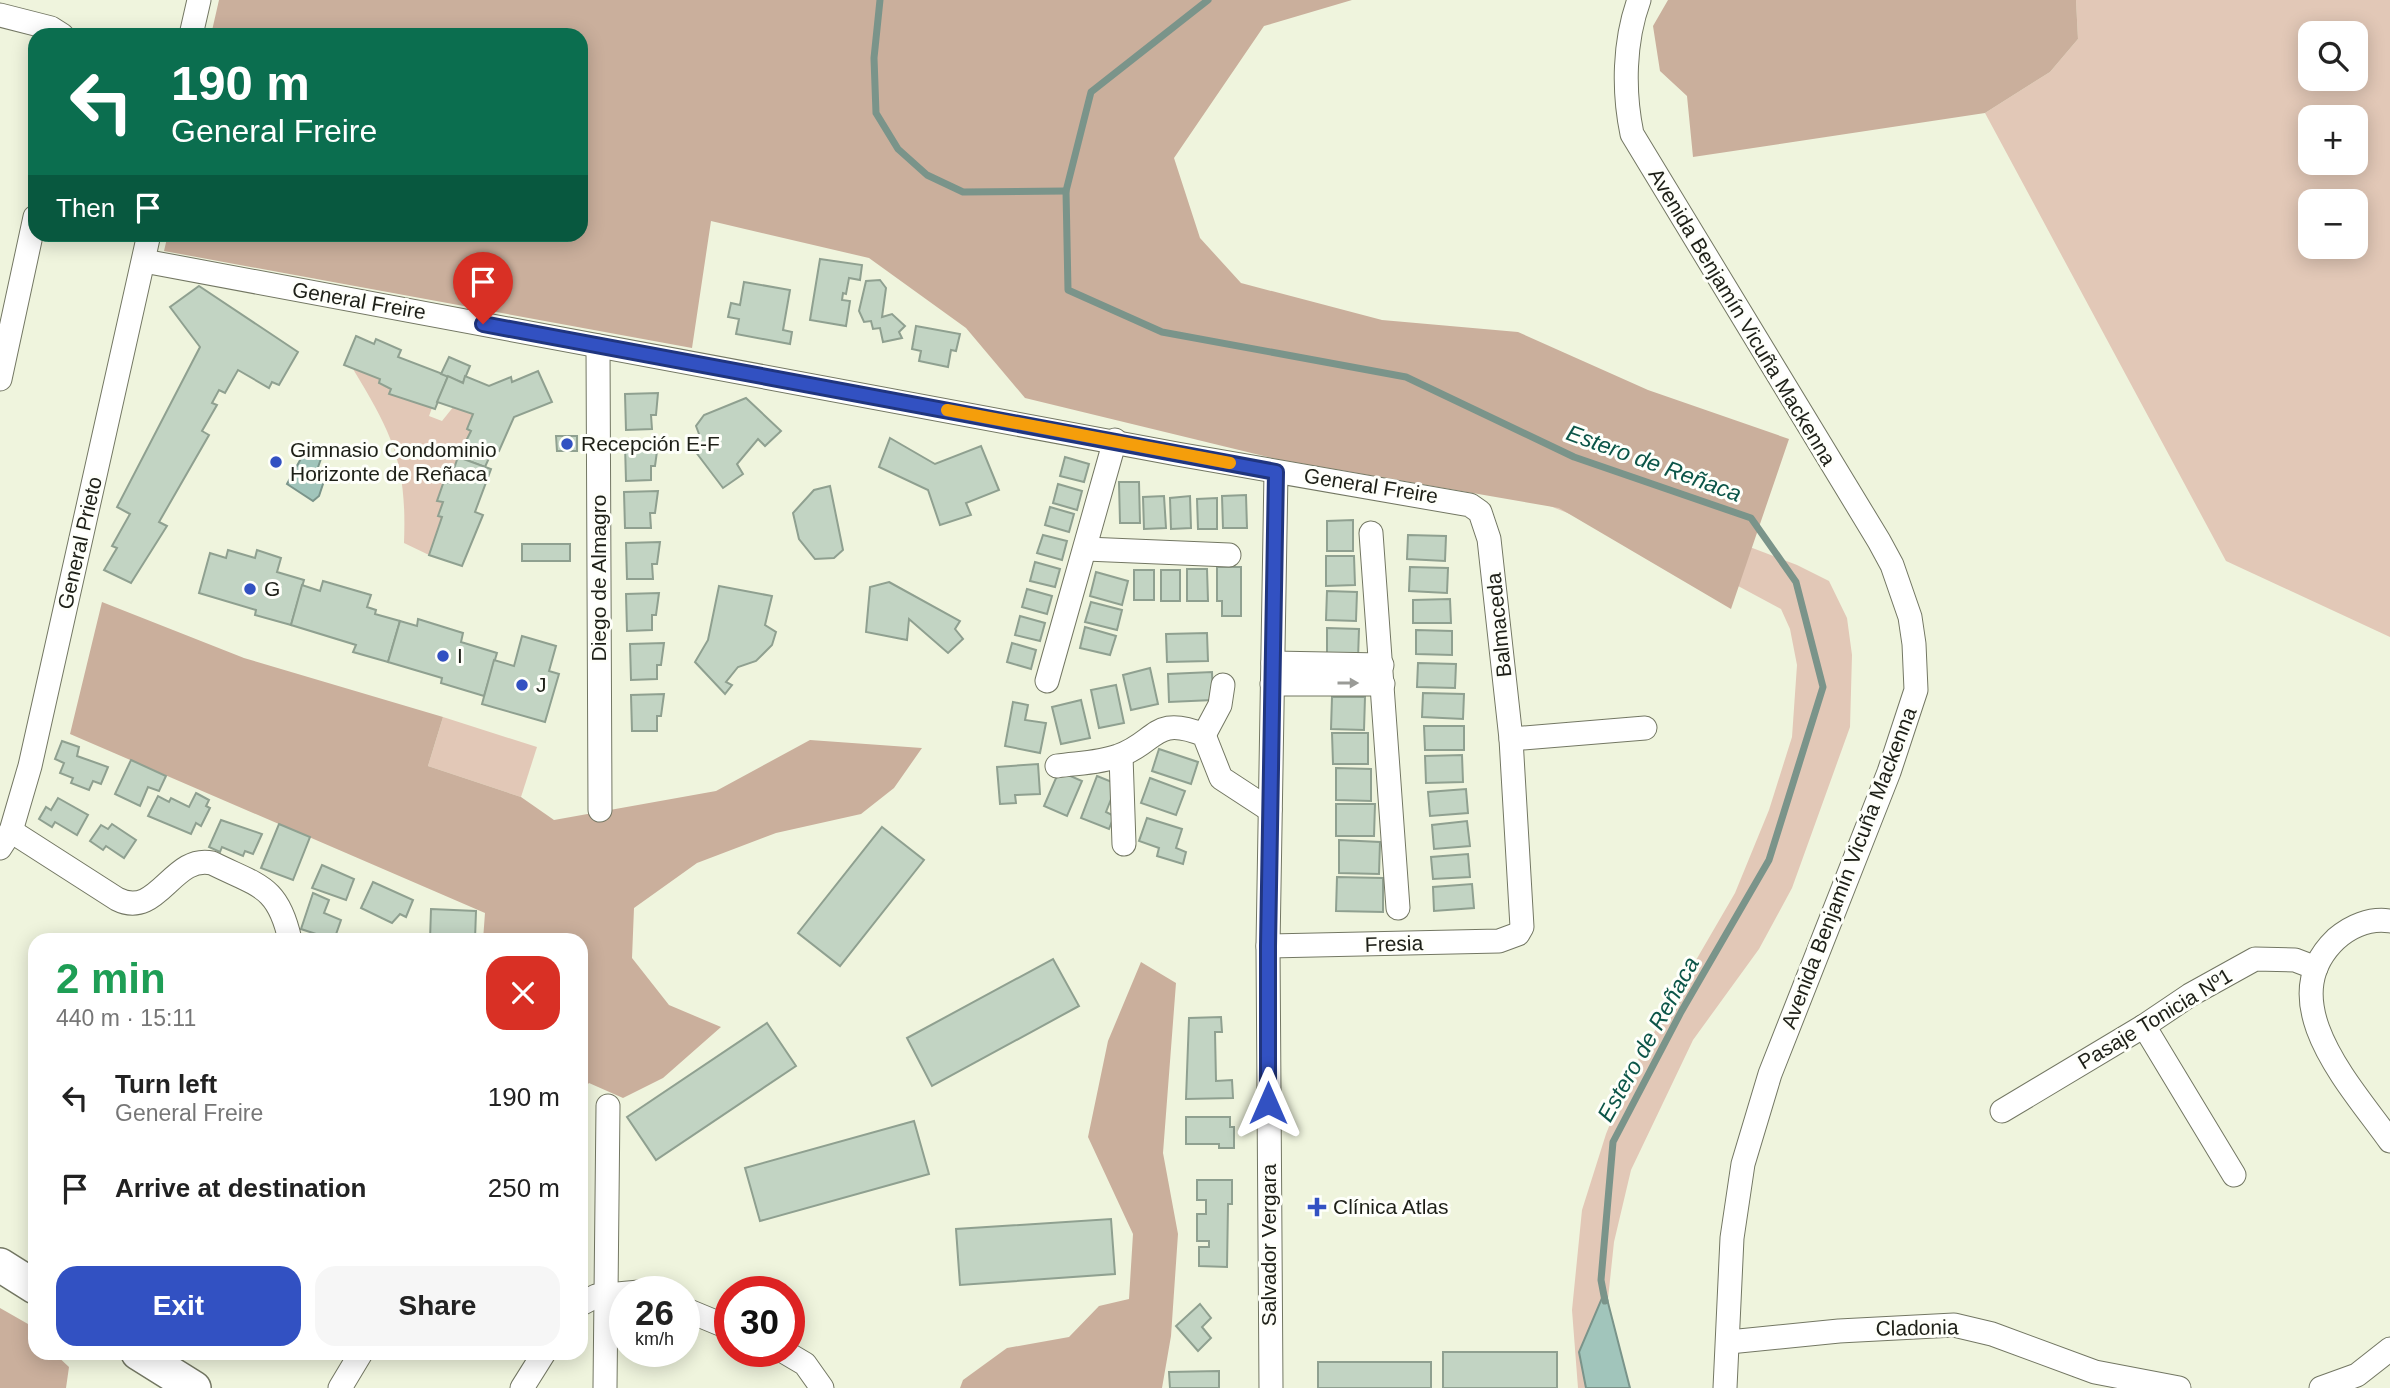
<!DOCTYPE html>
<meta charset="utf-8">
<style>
:root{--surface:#fff;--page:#f6f6f6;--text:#222;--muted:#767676;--accent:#3251c2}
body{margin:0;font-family:Helvetica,sans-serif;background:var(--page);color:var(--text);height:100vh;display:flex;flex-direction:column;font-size:26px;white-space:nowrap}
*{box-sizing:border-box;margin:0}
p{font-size:23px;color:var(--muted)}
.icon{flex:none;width:38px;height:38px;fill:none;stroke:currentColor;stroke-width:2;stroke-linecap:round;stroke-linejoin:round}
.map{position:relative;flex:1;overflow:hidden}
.drawer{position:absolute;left:28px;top:933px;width:560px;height:427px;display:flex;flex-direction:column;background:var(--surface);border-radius:21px;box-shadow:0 4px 18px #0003}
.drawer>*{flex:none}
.top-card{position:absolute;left:28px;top:28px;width:560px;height:214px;border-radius:21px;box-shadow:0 4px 18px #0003;background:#0b6e4f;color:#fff;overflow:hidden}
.buttons{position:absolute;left:2298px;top:21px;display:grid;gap:14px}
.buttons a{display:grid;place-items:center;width:70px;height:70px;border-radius:14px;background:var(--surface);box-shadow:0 4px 18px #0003;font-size:35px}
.speed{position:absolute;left:609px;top:1276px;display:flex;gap:14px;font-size:35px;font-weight:700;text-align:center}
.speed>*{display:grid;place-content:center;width:91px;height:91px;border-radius:50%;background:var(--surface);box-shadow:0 4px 18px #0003;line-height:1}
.speed small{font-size:18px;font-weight:400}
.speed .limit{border:10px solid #d22;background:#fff;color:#111}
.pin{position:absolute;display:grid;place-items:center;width:60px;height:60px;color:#fff;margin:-72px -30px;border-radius:50% 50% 50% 0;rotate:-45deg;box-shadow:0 0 7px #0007}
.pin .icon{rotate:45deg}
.me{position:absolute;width:77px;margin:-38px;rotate:0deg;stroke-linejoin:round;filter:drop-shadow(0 0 5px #0008)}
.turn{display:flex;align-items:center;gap:24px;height:147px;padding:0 28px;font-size:32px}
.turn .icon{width:91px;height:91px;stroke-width:2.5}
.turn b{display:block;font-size:49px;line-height:60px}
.then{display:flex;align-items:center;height:66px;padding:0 28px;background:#0003;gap:14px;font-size:26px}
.round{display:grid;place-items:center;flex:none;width:74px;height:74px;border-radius:21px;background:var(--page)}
.headline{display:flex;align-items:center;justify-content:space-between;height:119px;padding:0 28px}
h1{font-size:42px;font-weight:700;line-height:52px;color:#1e9e55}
.button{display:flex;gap:14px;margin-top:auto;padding:14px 28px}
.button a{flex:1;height:80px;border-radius:21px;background:var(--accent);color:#fff;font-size:28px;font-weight:700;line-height:80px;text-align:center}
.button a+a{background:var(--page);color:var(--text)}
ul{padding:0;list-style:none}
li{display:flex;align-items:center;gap:21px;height:91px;padding:0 28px}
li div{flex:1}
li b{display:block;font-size:26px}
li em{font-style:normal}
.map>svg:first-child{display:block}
</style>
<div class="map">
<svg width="2390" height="1388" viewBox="0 0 2390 1388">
<rect width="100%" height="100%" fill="#eff4dd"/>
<g fill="#e2c8b7" fill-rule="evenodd">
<path d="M2076 0H2390V637L2226 561 1985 113 2050 72 2078 39ZM2310 33H2356V79H2310ZM2310 117H2356V163H2310ZM2310 201H2356V247H2310Z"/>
<path d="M1023 189 1629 501 1797 565 1829 581 1847 618 1852 655 1850 727 1792 888 1759 949 1693 1040 1631 1170 1614 1242 1608 1299 1609 1363 1613 1388H1578L1572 1310 1582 1210 1606 1134 1631 1072 1735 893 1769 810 1792 737 1797 665 1790 629 1781 609 1699 565 1517 493Z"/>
<path d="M353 369 380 379 379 384 391 389 389 394 432 408 429 416 442 421 454 406 473 414 467 429 471 431 449 483 444 481 438 501 443 502 442 517 429 555 404 543C407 463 393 435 353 369Z"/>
<path d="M443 717 537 747 521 797 428 766Z"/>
</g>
<g fill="#caaf9c">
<path d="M219 0H1352L1264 26 1174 158 1200 238 1241 283 1382 320 1518 332 1648 390 1789 439 1731 609 1559 508 1276 459 1025 398 966 328 869 258 711 221 692 348 164 251 168 234H581V35H211Z"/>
<path d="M1668 0H2076L2078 39 2050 72 1985 113 1693 157 1687 96 1660 71 1653 26Z"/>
<path d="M102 602 244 658 443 717 428 766 521 797 554 820 716 791 810 740 922 748 894 788 861 814 776 833 697 863 634 908 632 958 669 1005 721 1027 663 1078 623 1098 589 1083 581 1091V940H483L485 913 70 734Z"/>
<path d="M1141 962 1176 983 1163 1153 1178 1234 1171 1336 1162 1388H960L963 1380 1007 1348 1069 1337 1099 1306 1129 1299 1133 1234 1088 1137 1108 1041Z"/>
<path d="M0 1308 35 1328V1353H54L69 1367 66 1388H0Z"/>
</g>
<g fill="#a1c5bb" stroke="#7a948a" stroke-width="2">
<path d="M310 442 324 450 316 473 325 478 319 496 313 501 287 484Z"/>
<path d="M1605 1291 1630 1388H1586L1579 1352Z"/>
</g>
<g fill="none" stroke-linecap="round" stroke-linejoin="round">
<g stroke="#7a948a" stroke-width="7">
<path d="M880 0 874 58 876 113 898 149 927 175 963 192 1066 191"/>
<path d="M1208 0 1091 92 1066 191 1068 290 1162 332 1406 377 1574 457 1751 518 1796 582 1823 687 1769 860 1681 1012 1613 1142 1601 1280 1605 1301"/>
</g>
</g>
<g fill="#c2d4c3" stroke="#8fa090" stroke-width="2">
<path d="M820 259 862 265 860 280 849 278 846 294 843 293 842 300 850 301 846 326 810 320Z"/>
<path d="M880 280 886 288 882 317 892 314 905 326 899 332 902 338 883 342 880 328 873 329 871 321 864 322 859 311 866 281Z"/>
<path d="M744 282 790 290 783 330 792 332 790 344 736 334 739 319 728 317 731 303 740 305Z"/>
<path d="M199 286 298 352 279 385 272 382 269 388 238 370 225 393 219 390 212 403 217 405 202 431 209 435 159 522 167 526 131 583 104 570 117 548 112 546 130 514 117 507 200 347 170 307Z"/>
<path d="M916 326 960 334 956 351 951 350 948 367 919 361 921 351 912 349Z"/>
<path d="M356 336 374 344 376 339 401 350 398 357 448 376 435 409 389 394 391 389 379 383 380 379 344 365Z"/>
<path d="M449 357 470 366 463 383 441 374Z"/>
<path d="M538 371 552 402 514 417 499 451 493 449 485 467 458 457 471 431 467 429 473 414 437 402 448 376 463 383 465 376 489 386 511 377 512 382Z"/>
<path d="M658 393 656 415H651L652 429 626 430 625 394Z"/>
<path d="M746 398 781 431 765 446 758 439 737 464 743 474 723 488 695 451V439L699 434 696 426 704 415Z"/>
<path d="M556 436H577V451H557Z"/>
<path d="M890 438 935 464 981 446 999 490 966 503 971 515 940 525 928 490 879 467Z"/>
<path d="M658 444 655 466H651V480L626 481 625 445Z"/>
<path d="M458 457 491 469 475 512 483 515 462 566 429 555 442 517 438 516 443 502 437 501 444 481 449 483Z"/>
<path d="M1065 457 1089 464 1084 482 1060 476Z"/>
<path d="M1119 482H1139L1140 523H1120Z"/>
<path d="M1058 484 1082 491 1077 510 1053 503Z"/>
<path d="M830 486 843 550 834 558 815 559 799 539 793 513 814 490Z"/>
<path d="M658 491 655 513H650L651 528H625L624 492Z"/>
<path d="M1246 495 1247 528H1223L1222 496Z"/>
<path d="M1164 496 1166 528 1144 529 1143 497Z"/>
<path d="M1190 496 1191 528 1171 529 1170 498Z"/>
<path d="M1217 498V529H1198L1197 499Z"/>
<path d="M1050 507 1074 514 1069 532 1045 525Z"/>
<path d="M1353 520V551H1327V521Z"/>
<path d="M1043 535 1067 541 1062 560 1037 553Z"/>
<path d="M1408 535 1446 536 1445 561 1407 559Z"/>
<path d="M660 542 657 564H652L653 579H627L626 543Z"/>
<rect x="522" y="544" width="48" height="17"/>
<path d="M228 550 255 558 257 550 281 558 277 572 304 580 291 625 255 615 256 610 199 593 210 553 226 558Z"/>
<path d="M1326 556H1354L1355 585 1326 586Z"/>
<path d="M1035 562 1060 569 1055 587 1030 581Z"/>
<path d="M1217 567H1241V616H1222V601H1217Z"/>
<path d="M1410 567 1448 568 1447 593 1409 591Z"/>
<path d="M1187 569H1207L1208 601H1187Z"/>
<rect x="1134" y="570" width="20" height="30"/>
<rect x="1161" y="570" width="19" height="31"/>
<path d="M1096 572 1128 581 1122 605 1090 596Z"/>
<path d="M323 581 371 595 367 607 376 610 375 614 400 621 388 662 353 652 356 645 291 625 302 585 320 591Z"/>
<path d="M889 582 960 621 955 629 963 639 948 653 909 619 907 640 866 632 870 587Z"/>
<path d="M719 586 772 596 765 625 776 632 772 645 756 661 738 667 726 682 732 685 725 694 695 662 708 640Z"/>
<path d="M1027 589 1052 596 1047 614 1022 607Z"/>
<path d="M1327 591 1357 592 1356 621 1326 620Z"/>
<path d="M659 593 656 615H652V630L627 631 626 594Z"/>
<path d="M1450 599 1451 623H1413V600Z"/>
<path d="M1091 602 1122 610 1117 630 1085 622Z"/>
<path d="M1020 616 1045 623 1040 641 1015 635Z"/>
<path d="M418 619 463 633 461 642 497 653 484 696 441 683 442 678 388 662 400 621 417 626Z"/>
<path d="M1085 627 1116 636 1110 655 1080 648Z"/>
<path d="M1327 628 1359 629 1358 659 1327 658Z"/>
<path d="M1416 630 1452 631V655L1416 654Z"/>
<path d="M1207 633 1208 661 1167 662 1166 634Z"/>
<path d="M522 636 556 646 549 671 559 674 545 722 482 704 494 660 514 666Z"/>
<path d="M664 643 661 665H657V679L631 680 630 644Z"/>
<path d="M1012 643 1036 650 1031 669 1007 662Z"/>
<path d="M1418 663 1456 664 1455 688 1417 687Z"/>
<path d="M1150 668 1158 704 1131 710 1123 675Z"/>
<path d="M1212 672 1213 700 1169 702 1168 674Z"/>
<path d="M1116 685 1124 723 1099 728 1091 690Z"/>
<path d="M1423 693 1464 694 1463 719 1422 717Z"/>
<path d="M664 694 661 716H657V731H632L631 695Z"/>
<path d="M1332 697H1365L1364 730 1331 729Z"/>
<path d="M1081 700 1090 738 1061 744 1052 707Z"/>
<path d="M1013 702 1028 705 1025 720 1046 723 1040 753 1005 746Z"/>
<path d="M1424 726H1464V750H1425Z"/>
<path d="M1332 733H1368V764H1333Z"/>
<path d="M62 741 79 747 77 756 108 767 101 784 93 781 89 790 71 783 73 778 60 773 64 763 55 759Z"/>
<path d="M1159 749 1198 762 1191 784 1152 771Z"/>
<path d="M1462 755 1463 782 1426 783 1425 756Z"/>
<path d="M131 760 166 776 159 791 148 787 140 806 115 794Z"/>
<path d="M1038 764 1040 794 1015 795 1016 803 1000 804 997 767Z"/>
<path d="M1336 768 1371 769V801L1336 800Z"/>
<path d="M1059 771 1082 781 1067 816 1044 806Z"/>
<path d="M1097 776 1117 784 1106 812 1114 816 1109 829 1081 818Z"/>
<path d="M1150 778 1185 791 1176 815 1141 803Z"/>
<path d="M1466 789 1468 813 1430 816 1428 792Z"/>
<path d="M196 793 209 800 206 806 210 808 201 826 196 823 191 834 148 816 158 796 169 802 171 798 189 807Z"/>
<path d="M58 798 88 815 77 835 55 822 52 827 39 819 46 807 51 810Z"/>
<path d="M1336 804H1375L1374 836H1336Z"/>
<path d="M1147 818 1182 829 1176 848 1186 852 1183 864 1157 856 1159 848 1139 841Z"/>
<path d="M221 820 262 834 253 854 245 851 243 856 222 847 220 852 209 847Z"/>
<path d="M1467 821 1470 846 1434 849 1432 825Z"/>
<path d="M112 824 136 840 124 858 106 846 103 850 90 841 101 825 108 829Z"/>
<path d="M279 824 310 837 293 880 261 868Z"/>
<path d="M882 827 924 860 840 966 798 933Z"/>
<path d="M1339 840 1380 842 1379 874 1339 873Z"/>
<path d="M1468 854 1470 877 1433 879 1431 857Z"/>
<path d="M322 865 354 879 346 900 312 888Z"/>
<path d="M1337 877 1383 878V912L1336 911Z"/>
<path d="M373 882 413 900 406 917 400 914 392 923 361 908Z"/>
<path d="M1472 884 1474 908 1434 911 1433 887Z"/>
<path d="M313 893 329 900 324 913 341 920 334 940 301 929Z"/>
<path d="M431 909 476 911 475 940H430Z"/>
<path d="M1053 959 1079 1006 932 1086 907 1038Z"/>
<path d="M1221 1017 1222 1032H1215L1216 1081 1232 1080 1233 1098 1186 1099 1189 1018Z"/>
<path d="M767 1023 796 1066 656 1160 627 1117Z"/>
<path d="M1186 1117H1230V1127H1234V1148H1219V1144H1186Z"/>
<path d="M914 1121 929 1174 760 1221 745 1168Z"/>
<path d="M1197 1180H1232V1204H1228L1227 1267 1199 1266V1247H1209V1241H1197V1214H1206V1200H1197Z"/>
<path d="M1111 1219 1115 1274 960 1285 956 1229Z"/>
<path d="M1200 1304 1211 1318 1202 1327 1211 1338 1198 1351 1176 1326Z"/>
<rect x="1443" y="1352" width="114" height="36"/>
<rect x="1318" y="1362" width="113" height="26"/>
<path d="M1219 1371V1388H1170L1169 1372Z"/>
</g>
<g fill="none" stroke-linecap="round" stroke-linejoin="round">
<g stroke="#737763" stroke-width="25">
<g id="street">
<path d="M1639 0C1624 41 1623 91 1632 134L1879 541 1892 565 1910 617 1914 644 1916 690 1889 772 1770 1074 1743 1164 1732 1238 1725 1388"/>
<path d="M0 15 51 28 62 35"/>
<path d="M191 35 199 0"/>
<path d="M144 261 1177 454 1470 505 1480 512 1489 539 1511 739 1522 927 1518 934 1499 941 1268 946"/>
<path d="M598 346 600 810"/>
<path d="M0 379 35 217"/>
<path d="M1371 533 1398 908"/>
<path d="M1086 549 1229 555"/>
<path d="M1273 663 1382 665"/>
<path d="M1047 681 1115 440"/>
<path d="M1272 684H1383"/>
<path d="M1204 735 1220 705 1223 685"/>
<path d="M1511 739 1645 728"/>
<path d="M1121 756 1124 844"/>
<path d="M1057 766C1078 763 1099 763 1118 756 1157 743 1153 714 1204 735L1221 778 1270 810"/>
<path d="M11 831 117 899C158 920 172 854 212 863 258 886 278 885 290 940"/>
<path d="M0 848 11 831 30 766 149 234"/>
<path d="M2390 921C2370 918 2351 926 2336 939 2270 1002 2352 1087 2390 1141"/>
<path d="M2144 1026 2234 1175"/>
<path d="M2002 1111 2144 1026 2190 995 2255 959 2295 960 2316 968"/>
<path d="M581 1304 596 1296 639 1292"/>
<path d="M684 1309 730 1328"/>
<path d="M1729 1342 1839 1331 1954 1325 1992 1334 2095 1372 2179 1388"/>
<path d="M783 1351 805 1364 822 1388"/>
<path d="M340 1388 361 1353"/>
<path d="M522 1388 544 1353"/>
<path d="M605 1388 608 1106"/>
<path d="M1271 1388 1268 946 1276 472"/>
<path d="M2321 1388 2357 1375 2390 1349"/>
</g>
</g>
<g stroke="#737763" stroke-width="36">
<g id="secondary">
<path d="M0 1265 35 1287"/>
<path d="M138 1353 194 1388"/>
</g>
</g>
<use href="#street" stroke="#fff" stroke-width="23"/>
<use href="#secondary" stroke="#fff" stroke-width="33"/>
</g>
<defs><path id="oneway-solid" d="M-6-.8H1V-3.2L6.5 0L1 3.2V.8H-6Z" transform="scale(1.75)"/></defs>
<use fill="#9a9b97" href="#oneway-solid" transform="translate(1348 683)"/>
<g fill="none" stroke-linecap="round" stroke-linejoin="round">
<g stroke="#20357e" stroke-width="18">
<path id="route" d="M483 324 1276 472 1268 946V1103"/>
</g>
<use href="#route" stroke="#3251c2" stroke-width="12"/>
<path stroke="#f59e0b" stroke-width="12" d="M947 410 1230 463"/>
</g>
<g fill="#3251c2" stroke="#fefffa" stroke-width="2.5">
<circle cx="567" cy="444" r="7"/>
<circle cx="276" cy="462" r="7"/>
<circle cx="250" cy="589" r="7"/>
<circle cx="443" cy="656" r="7"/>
<circle cx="522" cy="685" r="7"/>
<path d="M1313.5 1196.5h7v7h7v7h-7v7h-7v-7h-7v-7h7z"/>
</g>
<g text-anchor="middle" stroke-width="6" stroke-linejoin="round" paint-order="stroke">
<g font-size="21" fill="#1e2018" stroke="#fefffa">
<text transform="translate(359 301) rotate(10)" y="7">General Freire</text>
<text transform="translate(1742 317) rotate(59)" y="7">Avenida Benjamín Vicuña Mackenna</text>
<text transform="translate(1371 486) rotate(9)" y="7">General Freire</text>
<text transform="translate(80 543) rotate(-77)" y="7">General Prieto</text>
<text transform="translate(599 578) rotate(-90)" y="7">Diego de Almagro</text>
<text transform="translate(1499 625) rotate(-96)" y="7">Balmaceda</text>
<text transform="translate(1849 868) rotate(-69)" y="7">Avenida Benjamín Vicuña Mackenna</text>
<text transform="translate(1394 944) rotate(-2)" y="7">Fresia</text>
<text transform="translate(2155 1019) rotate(-31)" y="7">Pasaje Tonicia Nº1</text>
<text transform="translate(1269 1245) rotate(-90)" y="7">Salvador Vergara</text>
<text transform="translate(1917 1328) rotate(-1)" y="7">Cladonia</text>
</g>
<g font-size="21" fill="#1e2018" stroke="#fefffa" text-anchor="start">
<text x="581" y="451">Recepción E-F</text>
<text x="290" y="457">Gimnasio Condominio<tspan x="290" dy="24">Horizonte de Reñaca</tspan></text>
<text x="264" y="596">G</text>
<text x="457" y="663">I</text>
<text x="536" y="692">J</text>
<text x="1333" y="1214">Clínica Atlas</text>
</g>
<g font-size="23" font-style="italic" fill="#0b5548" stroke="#fefffa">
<text transform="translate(1654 463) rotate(20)" y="8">Estero de Reñaca</text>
<text transform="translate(1648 1039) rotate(-61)" y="8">Estero de Reñaca</text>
</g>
</g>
</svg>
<div class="buttons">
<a><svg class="icon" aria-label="search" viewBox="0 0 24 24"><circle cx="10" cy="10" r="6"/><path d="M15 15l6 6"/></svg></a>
<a>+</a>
<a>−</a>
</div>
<div class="speed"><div>26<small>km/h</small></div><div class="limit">30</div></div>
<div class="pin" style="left:483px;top:324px;background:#d93025"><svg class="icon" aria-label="arrive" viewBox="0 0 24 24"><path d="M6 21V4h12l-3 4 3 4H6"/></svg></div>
<svg class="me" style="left:1268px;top:1103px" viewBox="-20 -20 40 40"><path d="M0-17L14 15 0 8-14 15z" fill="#3251c2" stroke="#fff" stroke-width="4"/></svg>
<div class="top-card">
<div class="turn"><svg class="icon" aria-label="left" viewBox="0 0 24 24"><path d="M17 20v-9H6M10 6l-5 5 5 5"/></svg><div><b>190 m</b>General Freire</div></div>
<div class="then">Then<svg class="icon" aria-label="arrive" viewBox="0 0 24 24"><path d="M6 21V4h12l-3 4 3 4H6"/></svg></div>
</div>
<section class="drawer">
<div class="headline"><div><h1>2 min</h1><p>440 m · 15:11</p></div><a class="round" style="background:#d93025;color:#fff"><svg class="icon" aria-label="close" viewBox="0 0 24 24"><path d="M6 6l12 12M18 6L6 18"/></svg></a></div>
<ul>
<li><svg class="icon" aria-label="left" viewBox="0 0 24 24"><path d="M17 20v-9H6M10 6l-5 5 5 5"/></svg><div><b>Turn left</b><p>General Freire</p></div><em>190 m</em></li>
<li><svg class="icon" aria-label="arrive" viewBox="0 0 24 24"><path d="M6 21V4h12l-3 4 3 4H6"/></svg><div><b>Arrive at destination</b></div><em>250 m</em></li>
</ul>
<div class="button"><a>Exit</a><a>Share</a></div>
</section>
</div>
